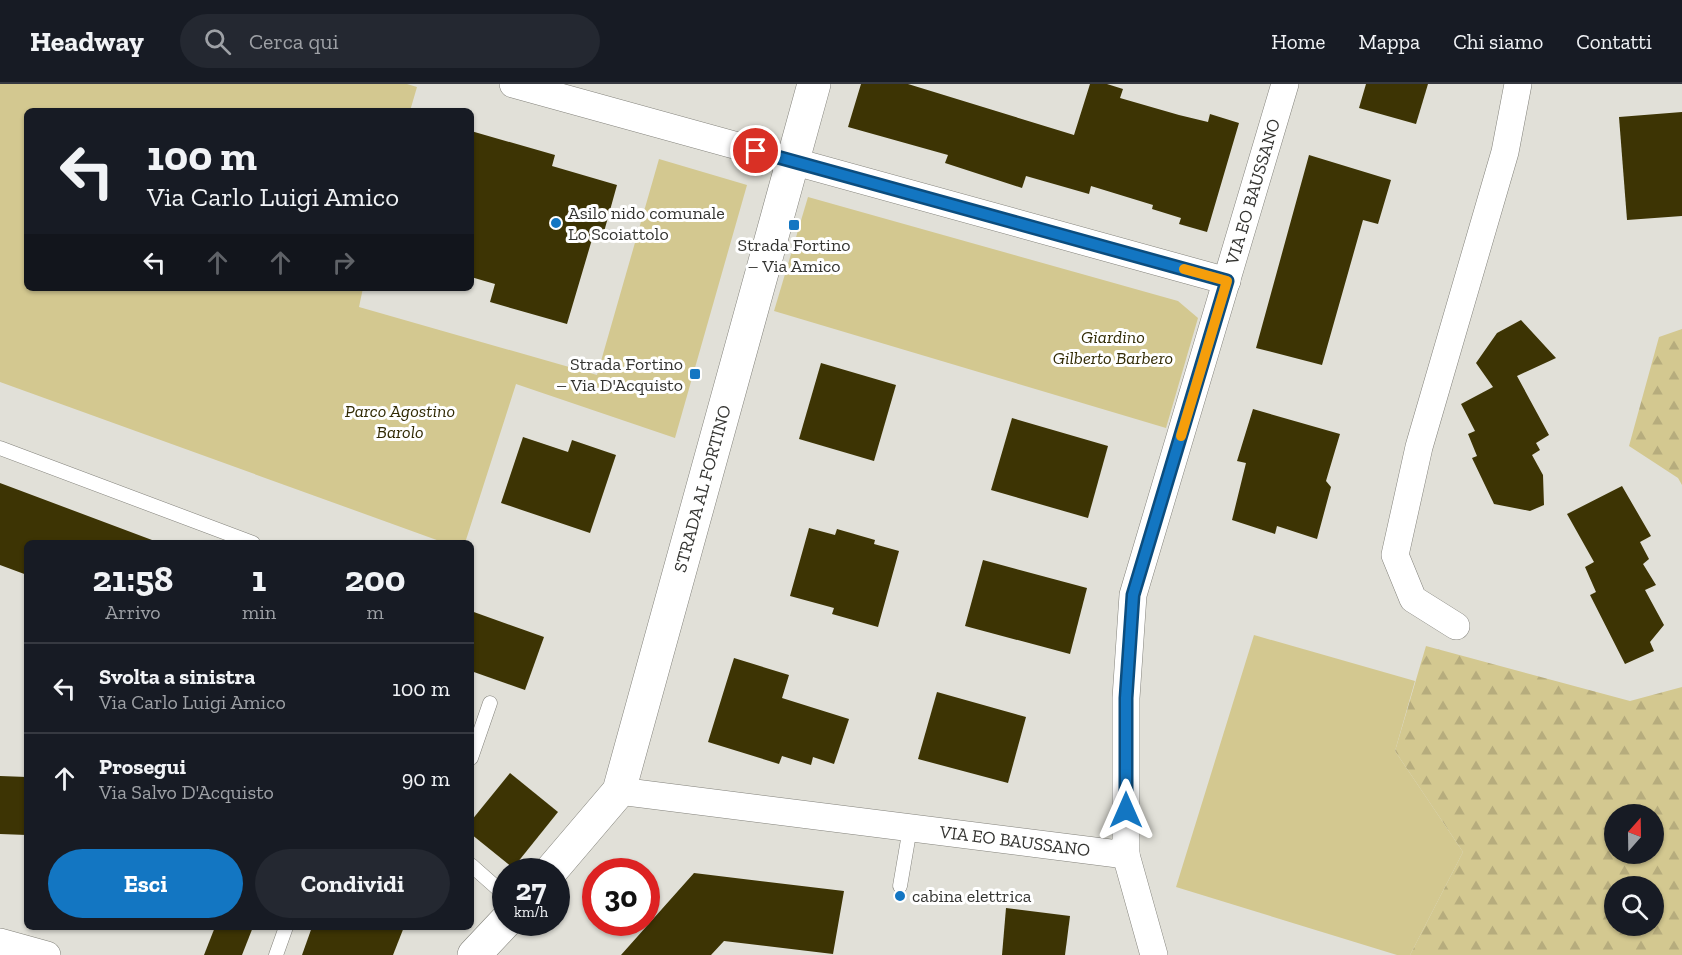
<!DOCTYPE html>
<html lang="it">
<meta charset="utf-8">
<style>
:root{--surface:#171b24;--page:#242831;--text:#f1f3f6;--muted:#9ea1a6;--line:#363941;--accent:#1376c2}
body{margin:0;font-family:"Zilla Slab",serif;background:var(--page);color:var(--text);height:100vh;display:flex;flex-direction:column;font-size:22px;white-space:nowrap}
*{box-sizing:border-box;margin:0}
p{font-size:20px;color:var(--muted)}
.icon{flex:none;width:33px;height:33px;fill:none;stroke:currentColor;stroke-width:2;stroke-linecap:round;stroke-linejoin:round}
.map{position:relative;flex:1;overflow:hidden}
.panel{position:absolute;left:24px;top:456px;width:450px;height:390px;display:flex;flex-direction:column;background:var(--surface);border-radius:9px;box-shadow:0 2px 4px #0004}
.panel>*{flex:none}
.top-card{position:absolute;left:24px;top:24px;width:450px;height:183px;border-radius:9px;box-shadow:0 2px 4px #0004;background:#171b24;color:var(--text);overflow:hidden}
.needle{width:39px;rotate:20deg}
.buttons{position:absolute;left:1604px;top:720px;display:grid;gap:12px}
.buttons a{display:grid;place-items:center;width:60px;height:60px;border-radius:50%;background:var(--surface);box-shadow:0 2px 4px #0004;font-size:30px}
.speed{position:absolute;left:492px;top:774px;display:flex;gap:12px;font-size:30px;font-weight:700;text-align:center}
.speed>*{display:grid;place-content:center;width:78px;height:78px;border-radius:50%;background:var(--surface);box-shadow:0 2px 4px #0004;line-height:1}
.speed small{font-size:15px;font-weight:400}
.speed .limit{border:9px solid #d22;background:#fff;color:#111}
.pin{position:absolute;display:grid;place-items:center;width:51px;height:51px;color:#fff;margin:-26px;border:3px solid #fff;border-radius:50%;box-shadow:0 2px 6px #0007}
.me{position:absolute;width:66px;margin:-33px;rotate:0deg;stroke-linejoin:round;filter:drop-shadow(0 0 4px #0008)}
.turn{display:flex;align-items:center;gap:21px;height:126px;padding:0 24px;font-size:27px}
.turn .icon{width:78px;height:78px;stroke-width:2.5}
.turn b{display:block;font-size:42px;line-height:51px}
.lanes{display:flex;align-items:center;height:57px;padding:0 24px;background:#0003;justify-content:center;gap:30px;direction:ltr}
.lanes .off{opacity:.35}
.eta{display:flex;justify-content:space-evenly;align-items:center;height:102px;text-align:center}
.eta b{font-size:36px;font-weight:800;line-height:42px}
.primary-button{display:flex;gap:12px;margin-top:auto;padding:12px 24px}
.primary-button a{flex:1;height:69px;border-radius:36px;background:var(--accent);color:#fff;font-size:24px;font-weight:800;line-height:69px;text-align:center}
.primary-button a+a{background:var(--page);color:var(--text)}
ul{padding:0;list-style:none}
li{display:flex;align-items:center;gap:18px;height:90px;padding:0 24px;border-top:2px solid var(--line)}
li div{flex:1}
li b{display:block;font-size:22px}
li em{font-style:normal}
header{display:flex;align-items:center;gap:36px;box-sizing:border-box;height:84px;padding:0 30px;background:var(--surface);border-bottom:2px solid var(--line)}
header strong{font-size:28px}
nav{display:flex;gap:33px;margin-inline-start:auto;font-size:21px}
.search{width:420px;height:54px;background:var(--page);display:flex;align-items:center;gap:15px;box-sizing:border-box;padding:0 21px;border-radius:33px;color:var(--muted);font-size:22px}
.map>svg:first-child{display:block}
</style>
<header>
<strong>Headway</strong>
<div class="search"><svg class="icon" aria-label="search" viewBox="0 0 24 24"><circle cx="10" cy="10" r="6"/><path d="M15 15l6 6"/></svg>Cerca qui</div>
<nav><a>Home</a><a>Mappa</a><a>Chi siamo</a><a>Contatti</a></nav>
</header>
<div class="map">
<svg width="1682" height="871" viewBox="0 0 1682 871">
<defs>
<pattern id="forest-firs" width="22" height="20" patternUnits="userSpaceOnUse" patternTransform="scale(1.5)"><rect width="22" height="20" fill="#d3c890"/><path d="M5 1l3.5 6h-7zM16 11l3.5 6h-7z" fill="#b6ac7d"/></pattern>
</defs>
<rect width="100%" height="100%" fill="#e1e0d8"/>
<g fill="url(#forest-firs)" fill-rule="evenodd">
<path d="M1682 245V401L1678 394 1629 362 1659 253Z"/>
<path d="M1426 562 1630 617 1682 603V871H1410L1463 768 1395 667ZM1614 730H1653V770H1614ZM1614 802H1653V842H1614Z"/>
</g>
<g fill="#d3c890">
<path d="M0 0H407L417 3 410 27H27V204H363L359 223 597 291 659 75 747 101 675 354 516 300 465 459H445L0 298Z"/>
<path d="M808 113 1178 217 1198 234 1166 344 774 227Z"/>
<path d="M1254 551 1415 597 1395 667 1463 768 1410 871H1397L1176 803Z"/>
</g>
<g fill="#3d3404">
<path d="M861 0H908L1074 51 1090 0H1107L1123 5 1120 14 1179 31 1208 38 1210 30 1239 39 1207 148 1179 140 1181 134 1152 125 1153 121 1091 102 1089 110 1026 92 1022 104 945 79 948 71 848 43Z"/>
<path d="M1366 0H1428L1416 40 1359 24Z"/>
<path d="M1682 28V132L1627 136 1619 33Z"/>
<path d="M471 47 555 71 552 82 617 101 602 155 593 152 567 240 490 218 495 200 471 193Z"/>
<path d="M1309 71 1391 96 1378 140 1363 136 1322 281 1256 264Z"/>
<path d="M1521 236 1556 274 1517 292 1549 351 1536 359 1540 366 1532 371 1543 391 1544 421 1530 427 1494 420 1472 374 1477 372 1468 350 1475 347 1461 320 1493 303 1476 279 1497 249Z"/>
<path d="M821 279 896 301 874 377 799 355Z"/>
<path d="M1253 325 1340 350 1326 397 1331 403 1317 455 1277 442 1275 450 1232 436 1246 379 1237 377Z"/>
<path d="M1012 334 1108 362 1088 434 991 406Z"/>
<path d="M523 353 568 368 572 356 616 371 590 449 501 419Z"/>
<path d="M0 399 152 456V459H27V491L0 481Z"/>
<path d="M1622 402 1651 452 1640 458 1649 475 1643 480 1656 501 1645 506 1664 541 1650 558 1654 567 1625 580 1590 511 1596 508 1585 483 1594 478 1567 430Z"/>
<path d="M809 444 835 451 837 445 875 456 874 460 899 467 878 543 832 530 834 524 790 512Z"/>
<path d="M983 476 1087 504 1070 570 965 542Z"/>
<path d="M471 527 544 553 525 606 471 587Z"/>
<path d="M734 574 789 591 782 614 849 635 834 680 813 673 811 681 782 672 779 680 708 658Z"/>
<path d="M937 608 1026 633 1008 699 918 675Z"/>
<path d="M510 689 558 728 513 784 471 750V737Z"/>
<path d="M0 692 27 693V751L0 750Z"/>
<path d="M694 789 844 807 833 870 724 857 711 871H621Z"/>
<path d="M1006 824 1070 832 1065 871H1002Z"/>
<path d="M215 843H253L242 871H204Z"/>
<path d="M312 843H404L393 871H302Z"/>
</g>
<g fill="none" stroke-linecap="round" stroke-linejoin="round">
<g stroke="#83827b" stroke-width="15">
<g id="service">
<path d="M0 364 253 459"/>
<path d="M471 674 490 619"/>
<path d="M471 781 506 812"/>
<path d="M900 802 910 744"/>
<path d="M276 871 286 843"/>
</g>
</g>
<g stroke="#83827b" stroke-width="28">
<g id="minor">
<path d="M513 0 1227 197"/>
<path d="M1456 542 1413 515 1395 471 1419 363 1505 68 1518 0"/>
<path id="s1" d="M619 707 1126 771V614L1133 511 1285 0"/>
<path d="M1126 771 1154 871"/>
<path d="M0 858 47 871"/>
</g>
</g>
<g stroke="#83827b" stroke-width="34">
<g id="tertiary">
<path id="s2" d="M550 788 619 707 814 0"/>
<path d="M474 871 506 837"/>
</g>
</g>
<use href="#service" stroke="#fff" stroke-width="14"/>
<use href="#minor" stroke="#fff" stroke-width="27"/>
<use href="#tertiary" stroke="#fff" stroke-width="33"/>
</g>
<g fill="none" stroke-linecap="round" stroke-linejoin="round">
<g stroke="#0c4d7e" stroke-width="15">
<path id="route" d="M756 67 1227 197 1133 511 1126 614V726"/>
</g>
<use href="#route" stroke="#1376c2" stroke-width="10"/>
<path stroke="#f59e0b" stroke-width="10" d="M1181 352 1227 197 1184 185"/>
</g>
<g fill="#1376c2" stroke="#fff" stroke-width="2">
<circle cx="556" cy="139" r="6"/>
<rect x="788" y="135" width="12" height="12" rx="3"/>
<rect x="689" y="284" width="12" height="12" rx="3"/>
<circle cx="900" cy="812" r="6"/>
</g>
<g text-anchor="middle" stroke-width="6" stroke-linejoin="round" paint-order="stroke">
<g font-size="18" fill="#343431" stroke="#fff">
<text dy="6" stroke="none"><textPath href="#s1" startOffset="1192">VIA EO BAUSSANO</textPath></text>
<text dy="6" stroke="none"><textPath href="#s2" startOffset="420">STRADA AL FORTINO</textPath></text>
<text dy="6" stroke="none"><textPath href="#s1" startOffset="399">VIA EO BAUSSANO</textPath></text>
</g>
<g font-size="18" fill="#343431" stroke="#fff" text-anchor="start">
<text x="568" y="135">Asilo nido comunale<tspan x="568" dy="21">Lo Scoiattolo</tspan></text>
<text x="794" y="167" text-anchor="middle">Strada Fortino<tspan x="794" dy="21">– Via Amico</tspan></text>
<text x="683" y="286" text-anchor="end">Strada Fortino<tspan x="683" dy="21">– Via D'Acquisto</tspan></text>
<text x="912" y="818">cabina elettrica</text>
</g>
<g font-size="18" font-style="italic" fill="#322b05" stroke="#fff">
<text x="1113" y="259">Giardino<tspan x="1113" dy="21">Gilberto Barbero</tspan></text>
<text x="400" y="333">Parco Agostino<tspan x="400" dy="21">Barolo</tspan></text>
</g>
</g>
</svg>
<div class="buttons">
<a><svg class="needle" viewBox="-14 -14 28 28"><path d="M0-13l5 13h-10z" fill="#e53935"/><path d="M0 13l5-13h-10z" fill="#9ea1a6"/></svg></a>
<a><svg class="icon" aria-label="search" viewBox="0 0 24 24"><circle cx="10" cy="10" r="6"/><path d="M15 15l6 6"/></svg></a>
</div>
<div class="speed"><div>27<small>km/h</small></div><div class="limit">30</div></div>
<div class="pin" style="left:756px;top:67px;background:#d93025"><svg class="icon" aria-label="arrive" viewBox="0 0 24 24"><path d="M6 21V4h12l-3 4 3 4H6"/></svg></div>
<svg class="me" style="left:1126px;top:726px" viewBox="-20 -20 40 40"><path d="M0-17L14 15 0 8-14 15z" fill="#1376c2" stroke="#fff" stroke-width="4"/></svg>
<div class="top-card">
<div class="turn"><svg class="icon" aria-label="left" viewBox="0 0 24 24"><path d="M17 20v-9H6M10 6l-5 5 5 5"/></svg><div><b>100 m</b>Via Carlo Luigi Amico</div></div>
<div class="lanes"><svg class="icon" aria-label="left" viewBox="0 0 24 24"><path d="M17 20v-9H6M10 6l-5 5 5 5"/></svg><svg class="icon off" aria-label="ahead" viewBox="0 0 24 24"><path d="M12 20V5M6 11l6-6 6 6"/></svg><svg class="icon off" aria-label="ahead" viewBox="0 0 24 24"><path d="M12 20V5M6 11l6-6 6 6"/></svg><svg class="icon off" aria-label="right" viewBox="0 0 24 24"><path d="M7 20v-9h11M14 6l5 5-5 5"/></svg></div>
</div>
<section class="panel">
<div class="eta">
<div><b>21:58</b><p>Arrivo</p></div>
<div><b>1</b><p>min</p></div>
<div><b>200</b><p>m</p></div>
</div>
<ul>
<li><svg class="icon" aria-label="left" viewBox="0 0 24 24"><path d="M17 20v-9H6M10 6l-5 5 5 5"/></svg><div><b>Svolta a sinistra</b><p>Via Carlo Luigi Amico</p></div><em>100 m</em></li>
<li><svg class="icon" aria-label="ahead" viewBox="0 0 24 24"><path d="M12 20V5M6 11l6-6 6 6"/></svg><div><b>Prosegui</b><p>Via Salvo D'Acquisto</p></div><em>90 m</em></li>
</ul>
<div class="primary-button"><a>Esci</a><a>Condividi</a></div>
</section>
</div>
